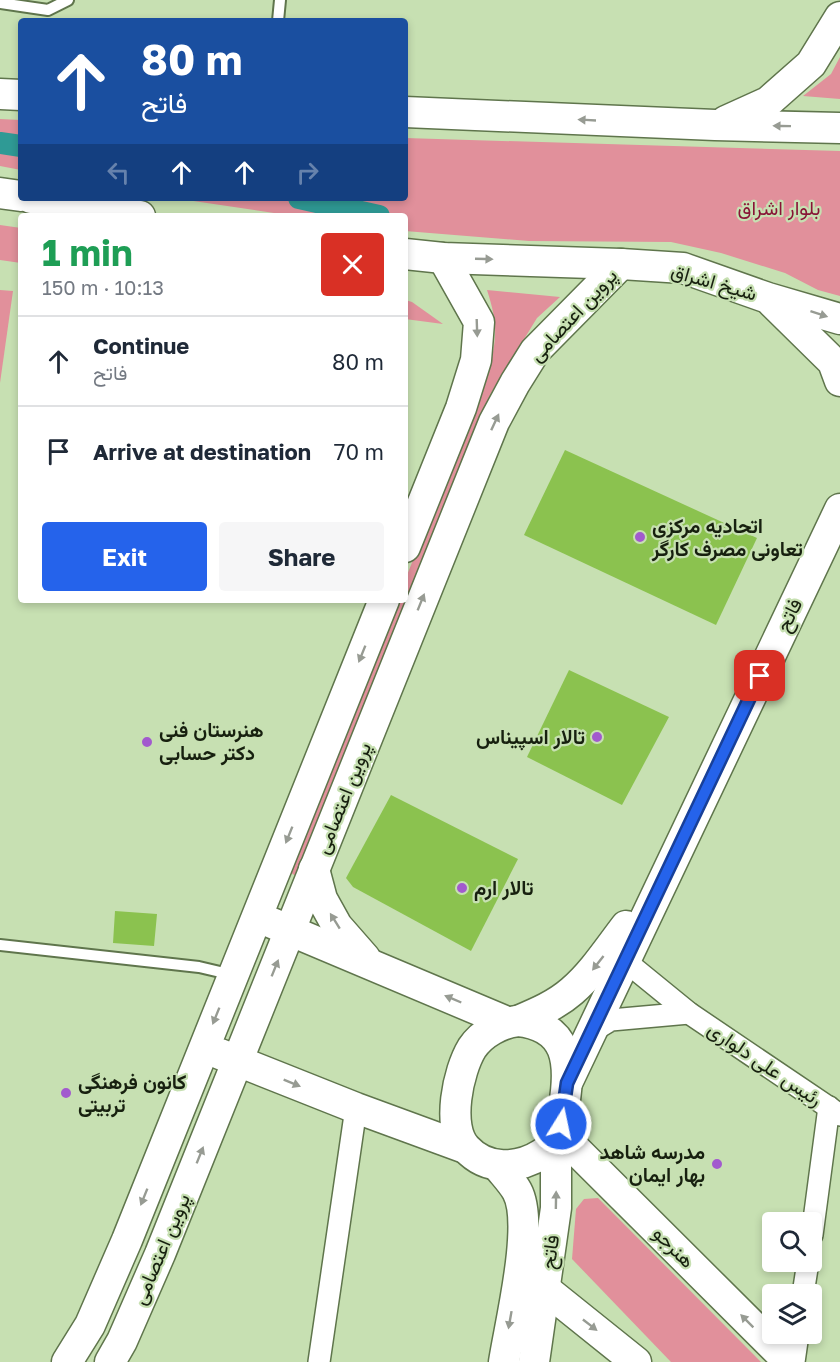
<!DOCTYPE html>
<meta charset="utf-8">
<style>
:root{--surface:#fff;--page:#f6f6f7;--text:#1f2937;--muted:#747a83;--line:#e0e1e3;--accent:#2563eb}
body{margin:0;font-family:"Golos Text",Vazirmatn,sans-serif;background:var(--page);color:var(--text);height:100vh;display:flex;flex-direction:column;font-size:22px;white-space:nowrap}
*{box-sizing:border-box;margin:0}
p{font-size:20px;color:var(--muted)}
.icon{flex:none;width:33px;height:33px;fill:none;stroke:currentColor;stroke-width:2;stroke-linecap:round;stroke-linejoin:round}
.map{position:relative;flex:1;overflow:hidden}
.drawer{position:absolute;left:18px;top:213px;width:390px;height:390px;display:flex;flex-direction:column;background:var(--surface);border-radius:6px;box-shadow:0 3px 9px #0003}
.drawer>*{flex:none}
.hud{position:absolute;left:18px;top:18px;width:390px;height:183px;border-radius:6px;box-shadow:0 3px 9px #0003;background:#1a4fa0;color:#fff;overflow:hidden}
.buttons{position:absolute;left:762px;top:1212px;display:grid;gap:12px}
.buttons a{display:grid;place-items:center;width:60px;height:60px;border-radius:6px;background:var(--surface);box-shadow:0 3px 9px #0003;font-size:30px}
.pin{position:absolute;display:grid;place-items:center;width:51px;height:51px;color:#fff;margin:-26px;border-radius:12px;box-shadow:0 3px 9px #0006}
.me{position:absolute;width:66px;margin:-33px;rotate:10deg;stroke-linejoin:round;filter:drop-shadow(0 0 4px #0008)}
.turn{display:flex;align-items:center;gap:21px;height:126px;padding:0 24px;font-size:27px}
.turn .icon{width:78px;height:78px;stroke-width:2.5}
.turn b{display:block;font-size:42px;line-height:51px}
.lanes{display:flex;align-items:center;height:57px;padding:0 24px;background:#0003;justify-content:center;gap:30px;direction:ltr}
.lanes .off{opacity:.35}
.round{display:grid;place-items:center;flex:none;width:63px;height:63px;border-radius:6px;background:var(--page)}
.head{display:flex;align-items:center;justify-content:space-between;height:102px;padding:0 24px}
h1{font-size:36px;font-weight:700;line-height:45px;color:#1e9e55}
.primary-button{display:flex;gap:12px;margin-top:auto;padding:12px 24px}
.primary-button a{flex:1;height:69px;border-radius:6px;background:var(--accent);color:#fff;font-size:24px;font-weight:700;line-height:69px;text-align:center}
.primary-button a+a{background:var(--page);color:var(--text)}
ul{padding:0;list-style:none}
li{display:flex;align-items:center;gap:18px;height:90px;padding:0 24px;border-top:2px solid var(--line)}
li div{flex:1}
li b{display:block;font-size:22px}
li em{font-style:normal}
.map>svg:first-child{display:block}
</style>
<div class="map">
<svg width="840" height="1362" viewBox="0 0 840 1362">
<rect width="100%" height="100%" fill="#c7e0b2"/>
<g fill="#e1909b">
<path d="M840 57V99L803 96 831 74Z"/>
<path d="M0 119 21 120V170L0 166Z"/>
<path d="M405 138 840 151V296L818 290 785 273 721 253 671 242 529 241 405 231V216H294L173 198H405Z"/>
<path d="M0 225 21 228V263L0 260Z"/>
<path d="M0 290 13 291 0 383Z"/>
<path d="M487 290 560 297 537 318 491 393 296 876 283 868 396 600H405V580L489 371C497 337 498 324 487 290Z"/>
<path d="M405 300 412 302 443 324 405 319Z"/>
<path d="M598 1198 761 1362H671L572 1259 576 1209 584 1199Z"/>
</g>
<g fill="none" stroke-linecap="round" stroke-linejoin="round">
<g stroke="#2f9a95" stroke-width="22">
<path d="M0 143 21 146"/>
<path d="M299 198 379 216"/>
</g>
</g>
<g fill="#8bc24f">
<path d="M565 450 757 538 716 625 524 535Z"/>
<path d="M569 670 669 717 622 805 527 757Z"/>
<path d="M391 795 518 859 471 951 353 887 346 878Z"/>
<path d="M115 911 157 914 154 946 113 943Z"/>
</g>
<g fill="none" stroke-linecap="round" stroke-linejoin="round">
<g stroke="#5f754c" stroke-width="14">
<g id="lane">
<path d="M0 3 48 10 68 0"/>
<path d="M278 21 280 0"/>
<path d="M0 945 199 967 233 975"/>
</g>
</g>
<g stroke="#5f754c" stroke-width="24">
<g id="street">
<path d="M624 960 689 1013 840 1115"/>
<path d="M591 1032 611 1020 689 1013"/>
<path d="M812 1235 829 1107"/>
<path d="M803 1294 808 1262"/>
<path d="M319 1362 356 1108"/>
<path d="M794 1362 798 1334"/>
</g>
</g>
<g stroke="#5f754c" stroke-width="33">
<g id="secondary">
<path d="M0 94 21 95"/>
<path d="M405 112 715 125 840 128"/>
<path d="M726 121 768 102 811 64 840 17"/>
<path d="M0 193 21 196"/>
<path d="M31 198 140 216"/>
<path d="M405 254 443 258 621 264 683 268 768 298 840 319"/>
<path d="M772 302 833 362 840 381"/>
<path d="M405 547 461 408 476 360 479 322 443 258"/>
<path d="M314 869 322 899 337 926 365 958"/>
<path d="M272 923 507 1022"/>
<path d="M518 1021C569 1026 571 1064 564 1106 562 1117 561 1132 555 1142 552 1147 546 1151 542 1154 518 1169 487 1171 466 1148 446 1127 458 1071 472 1048 482 1033 501 1023 518 1021Z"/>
<path d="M518 1021C537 1013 556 1005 572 991 593 973 609 948 626 926"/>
<path d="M220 1054 356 1108 465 1148"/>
<path d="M567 1083 840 509"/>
<path d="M559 1133 789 1362"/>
<path d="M497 1165C503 1173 512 1182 517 1191 535 1224 510 1323 504 1362"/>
<path d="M530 1287 545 1289 636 1362"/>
<path d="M67 1362 90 1325 127 1240 384 600"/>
<path d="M110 1362 122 1341 160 1254 494 422 515 383 535 351 621 264"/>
<path d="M534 1362 556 1208V1142"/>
</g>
</g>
<use href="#lane" stroke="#fff" stroke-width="10"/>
<use href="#street" stroke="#fff" stroke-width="21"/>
<use href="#secondary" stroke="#fff" stroke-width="30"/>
</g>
<defs><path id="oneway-solid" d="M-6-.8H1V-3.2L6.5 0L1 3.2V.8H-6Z" transform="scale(1.5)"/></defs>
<g fill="#979b93">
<use href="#oneway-solid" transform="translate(587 120) rotate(-177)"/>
<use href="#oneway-solid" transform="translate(782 126) rotate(-179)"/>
<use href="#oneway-solid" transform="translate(484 259) rotate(2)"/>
<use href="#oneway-solid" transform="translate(819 314) rotate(18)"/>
<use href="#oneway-solid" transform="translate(477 328) rotate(88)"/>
<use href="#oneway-solid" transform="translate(495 422) rotate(-65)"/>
<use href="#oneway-solid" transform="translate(421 602) rotate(-68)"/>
<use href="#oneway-solid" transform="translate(362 654) rotate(112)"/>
<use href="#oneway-solid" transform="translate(289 835) rotate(112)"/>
<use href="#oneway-solid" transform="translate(335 921) rotate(-122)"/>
<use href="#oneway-solid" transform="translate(598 963) rotate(128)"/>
<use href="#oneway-solid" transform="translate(275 968) rotate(-68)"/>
<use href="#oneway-solid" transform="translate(453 999) rotate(-157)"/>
<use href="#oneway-solid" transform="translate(216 1016) rotate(112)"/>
<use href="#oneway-solid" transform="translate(292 1083) rotate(22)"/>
<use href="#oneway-solid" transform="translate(200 1155) rotate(-68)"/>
<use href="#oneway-solid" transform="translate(144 1197) rotate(112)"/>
<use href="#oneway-solid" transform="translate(556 1200) rotate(-89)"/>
<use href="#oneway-solid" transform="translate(510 1320) rotate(100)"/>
<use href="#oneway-solid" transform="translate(747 1321) rotate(-135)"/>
<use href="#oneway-solid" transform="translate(590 1325) rotate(38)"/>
</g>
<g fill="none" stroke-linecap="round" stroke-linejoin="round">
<g stroke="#184099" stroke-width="15">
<path id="route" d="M561 1124 567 1083 760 676"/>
</g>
<use href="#route" stroke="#2563eb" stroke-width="10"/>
</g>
<g fill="#a25ace" stroke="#c7e0b2" stroke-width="2">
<circle cx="640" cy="537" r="6"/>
<circle cx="597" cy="737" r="6"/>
<circle cx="147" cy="742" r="6"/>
<circle cx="462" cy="888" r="6"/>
<circle cx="66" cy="1093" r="6"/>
<circle cx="717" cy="1164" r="6"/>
</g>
<g text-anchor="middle" stroke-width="4.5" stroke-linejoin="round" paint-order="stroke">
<g font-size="20" fill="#881436" stroke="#c7e0b2">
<text x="779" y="215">بلوار اشراق</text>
</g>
<g font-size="20" fill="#17200f" stroke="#c7e0b2">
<text transform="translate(714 282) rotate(16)" y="7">شیخ اشراق</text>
<text transform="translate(573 315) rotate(-47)" y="7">پروین اعتصامی</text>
<text transform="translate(789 615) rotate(-64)" y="7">فاتح</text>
<text transform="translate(343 798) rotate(-68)" y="7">پروین اعتصامی</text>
<text transform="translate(765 1064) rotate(34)" y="7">رئیس علی دلواری</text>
<text transform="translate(674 1247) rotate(45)" y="7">هنرجو</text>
<text transform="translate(161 1249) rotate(-67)" y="7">پروین اعتصامی</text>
<text transform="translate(550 1252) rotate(-82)" y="7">فاتح</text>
</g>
<g font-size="20" font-weight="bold" fill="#17200f" stroke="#c7e0b2" text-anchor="start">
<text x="652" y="533">اتحادیه مرکزی<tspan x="652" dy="23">تعاونی مصرف کارگر</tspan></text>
<text x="159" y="737">هنرستان فنی<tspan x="159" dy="23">دکتر حسابی</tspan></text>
<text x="585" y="744" text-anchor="end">تالار اسپیناس</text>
<text x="474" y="895">تالار ارم</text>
<text x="78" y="1089">کانون فرهنگی<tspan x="78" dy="23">تربیتی</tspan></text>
<text x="705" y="1159" text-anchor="end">مدرسه شاهد<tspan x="705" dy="23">بهار ایمان</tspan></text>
</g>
</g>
</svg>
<div class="buttons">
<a><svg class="icon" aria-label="search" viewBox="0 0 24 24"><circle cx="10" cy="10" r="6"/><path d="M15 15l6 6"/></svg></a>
<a><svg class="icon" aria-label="layers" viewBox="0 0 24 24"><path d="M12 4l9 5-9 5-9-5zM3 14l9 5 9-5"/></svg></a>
</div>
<div class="pin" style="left:760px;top:676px;background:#d93025"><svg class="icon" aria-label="arrive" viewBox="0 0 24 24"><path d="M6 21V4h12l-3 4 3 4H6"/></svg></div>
<svg class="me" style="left:561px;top:1124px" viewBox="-20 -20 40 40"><circle r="17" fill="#2563eb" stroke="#fff" stroke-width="3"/><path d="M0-11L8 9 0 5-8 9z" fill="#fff"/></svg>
<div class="hud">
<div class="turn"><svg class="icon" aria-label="ahead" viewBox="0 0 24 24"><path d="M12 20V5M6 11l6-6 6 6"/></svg><div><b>80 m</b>فاتح</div></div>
<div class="lanes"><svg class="icon off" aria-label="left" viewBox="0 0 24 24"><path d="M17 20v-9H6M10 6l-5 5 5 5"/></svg><svg class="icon" aria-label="ahead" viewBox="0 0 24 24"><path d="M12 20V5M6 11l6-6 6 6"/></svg><svg class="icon" aria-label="ahead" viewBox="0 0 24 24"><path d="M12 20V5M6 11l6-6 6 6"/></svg><svg class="icon off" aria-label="right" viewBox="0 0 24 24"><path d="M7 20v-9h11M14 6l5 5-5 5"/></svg></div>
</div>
<section class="drawer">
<div class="head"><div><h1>1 min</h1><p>150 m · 10:13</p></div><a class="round" style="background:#d93025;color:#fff"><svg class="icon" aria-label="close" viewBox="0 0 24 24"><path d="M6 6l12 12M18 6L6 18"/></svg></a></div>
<ul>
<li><svg class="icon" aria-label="ahead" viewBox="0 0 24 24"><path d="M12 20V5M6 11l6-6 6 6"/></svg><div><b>Continue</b><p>فاتح</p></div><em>80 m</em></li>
<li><svg class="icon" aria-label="arrive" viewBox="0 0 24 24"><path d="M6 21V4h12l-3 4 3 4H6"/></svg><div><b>Arrive at destination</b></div><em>70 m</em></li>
</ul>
<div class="primary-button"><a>Exit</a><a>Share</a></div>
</section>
</div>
